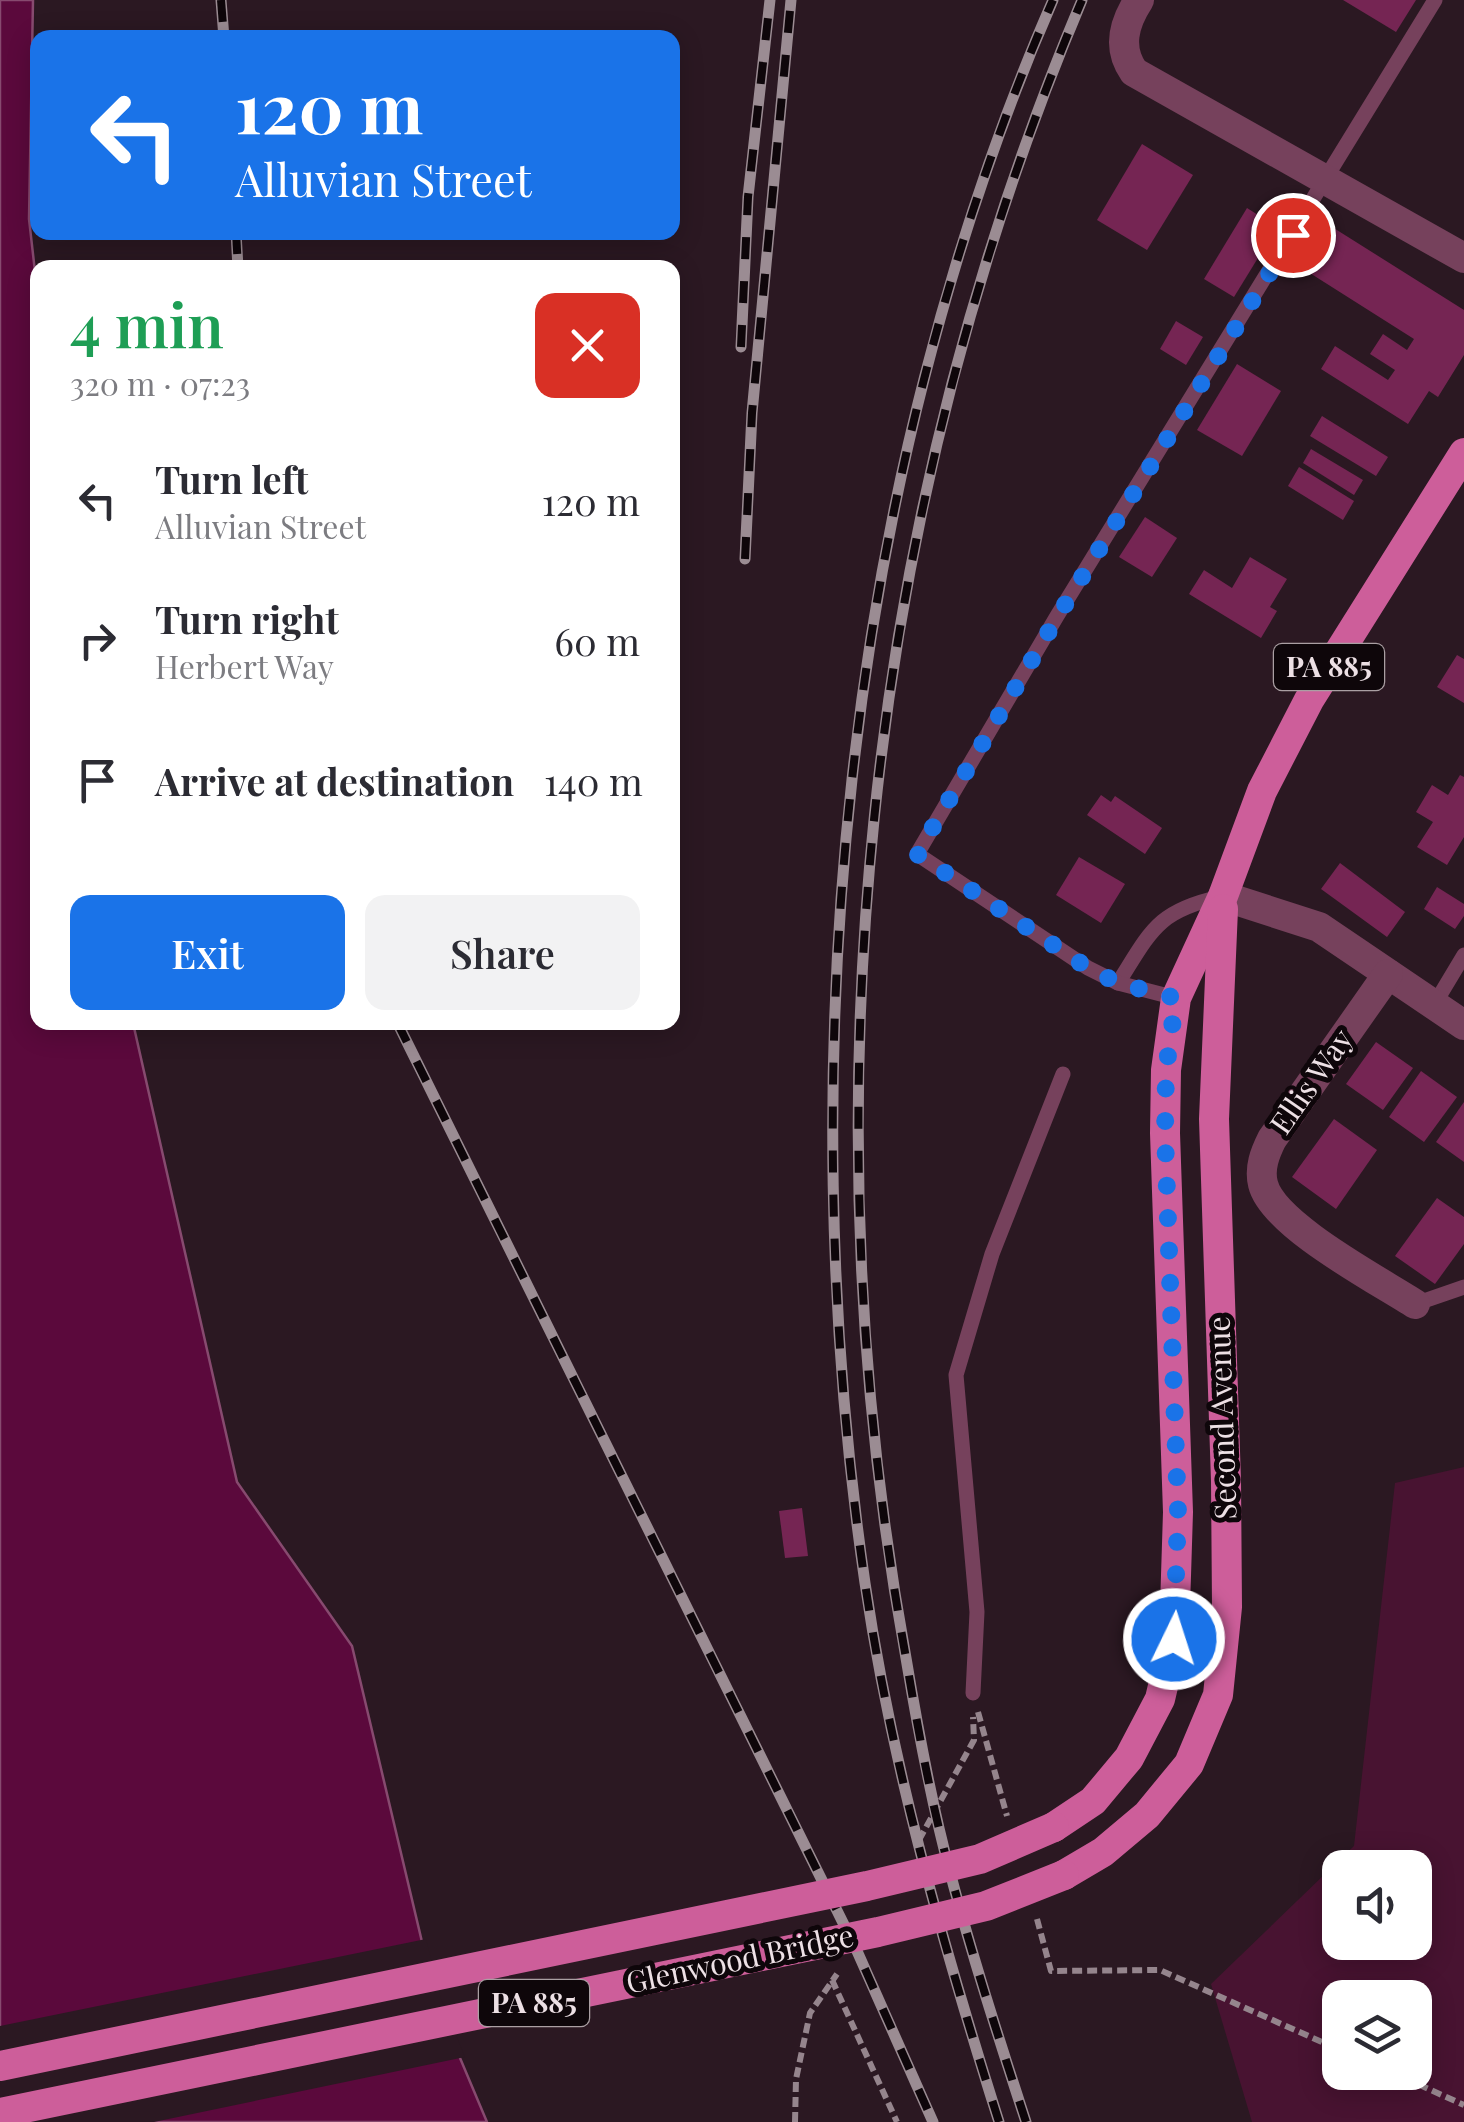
<!DOCTYPE html>
<meta charset="utf-8">
<style>
:root{--surface:#fff;--page:#f2f2f3;--text:#2b2b33;--muted:#7c7c81;--accent:#1a73e8}
body{margin:0;font-family:"Playfair Display",serif;background:var(--page);color:var(--text);height:100vh;display:flex;flex-direction:column;font-size:38px;white-space:nowrap}
*{box-sizing:border-box;margin:0}
p{font-size:32px;color:var(--muted)}
.icon{flex:none;width:55px;height:55px;fill:none;stroke:currentColor;stroke-width:2;stroke-linecap:round;stroke-linejoin:round}
.map{position:relative;flex:1;overflow:hidden}
.drawer{position:absolute;left:30px;top:260px;width:650px;height:770px;display:flex;flex-direction:column;background:var(--surface);border-radius:20px;box-shadow:0 5px 25px #0003}
.drawer>*{flex:none}
.guide{position:absolute;left:30px;top:30px;width:650px;height:210px;border-radius:20px;box-shadow:0 5px 25px #0003;background:#1a73e8;color:#fff;overflow:hidden}
.fabs{position:absolute;left:1322px;top:1850px;display:grid;gap:20px}
.fabs a{display:grid;place-items:center;width:110px;height:110px;border-radius:20px;background:var(--surface);box-shadow:0 5px 25px #0003;font-size:50px}
.pin{position:absolute;display:grid;place-items:center;width:85px;height:85px;color:#fff;margin:-42px;border:5px solid #fff;border-radius:50%;box-shadow:0 2px 10px #0007}
.me{position:absolute;width:110px;margin:-55px;rotate:4deg;stroke-linejoin:round;filter:drop-shadow(0 0 8px #0008)}
.turn{display:flex;align-items:center;gap:35px;height:210px;padding:0 40px;font-size:45px}
.turn .icon{width:130px;height:130px;stroke-width:2.5}
.turn b{display:block;font-size:70px;line-height:85px}
.round{display:grid;place-items:center;flex:none;width:105px;height:105px;border-radius:20px;background:var(--page)}
.headline{display:flex;align-items:center;justify-content:space-between;height:170px;padding:0 40px}
h1{font-size:60px;font-weight:600;line-height:75px;color:#1e9e55}
.button{display:flex;gap:20px;margin-top:auto;padding:20px 40px}
.button a{flex:1;height:115px;border-radius:20px;background:var(--accent);color:#fff;font-size:40px;font-weight:600;line-height:115px;text-align:center}
.button a+a{background:var(--page);color:var(--text)}
ul{padding:0;list-style:none}
li{display:flex;align-items:center;gap:30px;height:140px;padding:0 40px}
li div{flex:1}
li b{display:block;font-size:38px}
li em{font-style:normal}
.map>svg:first-child{display:block}
</style>
<div class="map">
<svg width="1464" height="2122" viewBox="0 0 1464 2122">
<rect width="100%" height="100%" fill="#2b1822"/>
<path fill="#481331" fill-rule="evenodd" d="M1464 1467V2122H1252L1211 1984 1354 1846 1395 1483ZM1340 1868H1415V1942H1340ZM1340 1998H1415V2072H1340Z"/>
<path fill="#5b093c" stroke="#874a6f" stroke-width="2.5" d="M0 0H33L29 219 38 298V1022L133 1023 237 1482 352 1646 436 2001 487 2122H0Z"/>
<path fill="#2b1822" d="M426 1939 441 1999 465 2057 154 2122H0V2026Z"/>
<g fill="#752553">
<path d="M1343 0H1416L1396 32Z"/>
<path d="M1142 144 1193 175 1147 250 1097 220Z"/>
<path d="M1247 208 1277 227 1234 297 1204 279Z"/>
<path d="M1321 220 1464 310V355L1438 397 1429 391 1408 424 1321 369 1335 346 1388 380 1395 370 1370 354 1383 334 1407 350 1414 339 1294 263Z"/>
<path d="M1176 321 1203 337 1186 365 1160 349Z"/>
<path d="M1237 364 1281 391 1242 456 1197 430Z"/>
<path d="M1322 416 1388 457 1376 476 1310 436Z"/>
<path d="M1311 449 1363 480 1354 495 1303 463Z"/>
<path d="M1299 467 1354 501 1343 520 1288 486Z"/>
<path d="M1145 517 1177 538 1152 577 1119 557Z"/>
<path d="M1250 557 1287 579 1270 607 1277 611 1261 638 1189 594 1204 570 1232 588Z"/>
<path d="M1457 655 1464 659V703L1437 687Z"/>
<path d="M1460 775 1464 777V837L1447 865 1417 847 1433 822 1416 812 1432 785 1448 795Z"/>
<path d="M1101 795 1111 802 1115 796 1162 828 1145 854 1087 815Z"/>
<path d="M1079 857 1125 884 1101 923 1056 895Z"/>
<path d="M1340 863 1405 912 1387 937 1321 889Z"/>
<path d="M1437 887 1464 904V916L1455 929 1424 909Z"/>
<path d="M1376 1042 1413 1068 1383 1110 1346 1084Z"/>
<path d="M1421 1071 1457 1097 1424 1142 1389 1117Z"/>
<path d="M1464 1102V1162L1436 1142Z"/>
<path d="M1334 1119 1377 1150 1336 1209 1292 1177Z"/>
<path d="M1437 1198 1464 1217V1244L1435 1284 1395 1256Z"/>
<path d="M802 1508 808 1556 785 1558 779 1511Z"/>
</g>
<g fill="none" stroke-linecap="round" stroke-linejoin="round">
<g stroke="#95858d" stroke-width="6" stroke-dasharray="10 5" stroke-linecap="butt">
<path d="M978 1712 1007 1816"/>
<path d="M919 1840 974 1740 973 1717"/>
<path d="M1037 1919 1051 1971 1160 1970 1340 2050"/>
<path d="M832 1980 897 2122"/>
<path d="M1391 2072 1464 2105"/>
<path d="M795 2122 796 2079 810 2013 837 1974"/>
</g>
<g stroke="#76415c" stroke-width="15">
<path d="M1118 983C1151 931 1157 911 1220 897"/>
<path d="M1176 998 1118 983 1088 968 917 854 1057 616 1435 0"/>
<path d="M1434 1005 1464 955"/>
<path d="M1415 1304 1464 1287"/>
<path d="M973 1693 977 1612 956 1375 992 1254 1063 1074"/>
</g>
<g stroke="#76415c" stroke-width="30">
<path d="M1139 0C1124 23 1117 48 1134 72L1464 258"/>
<path d="M1223 896 1319 927 1464 1025"/>
<path d="M1388 974 1272 1139C1265 1153 1259 1168 1263 1184 1273 1225 1378 1280 1415 1304"/>
</g>
<g stroke="#cd5e9a" stroke-width="30">
<path d="M1054 1827 1093 1801 1129 1758 1160 1699 1174 1639 1178 1512 1165 1133 1166 1070 1176 998 1223 896 1262 791 1309 700 1464 453"/>
<path d="M1064 1875 1103 1852 1147 1815 1189 1764 1218 1695 1227 1607 1226 1481 1214 1119 1223 909"/>
</g>
<g stroke="#9b8c93" stroke-width="11">
<g id="rail">
<path d="M221 0 224 38"/>
<path d="M236 232 238 268"/>
<path d="M741 347 748 197 770 0"/>
<path d="M745 559 752 413 791 0"/>
<path d="M397 1022 857 1951 933 2122"/>
<path d="M999 2122C943 1945 892 1767 865 1583 790 1068 843 480 1053 0"/>
<path d="M1026 2122C999 2039 972 1956 950 1872 931 1802 918 1730 906 1658 806 1107 863 517 1082 0"/>
</g>
</g>
<use href="#rail" stroke="#0e060a" stroke-width="8" stroke-dasharray="22" stroke-linecap="butt"/>
<g stroke="#cd5e9a" stroke-width="30">
<path d="M0 2066 867 1886 980 1859 1054 1827"/>
<path d="M0 2113 878 1932 986 1906 1064 1875"/>
</g>
</g>
<g fill="none" stroke-linecap="round" stroke-linejoin="round">
<path stroke="#1a73e8" stroke-width="18" stroke-dasharray="0 32.4" d="M1174 1639 1178 1512 1165 1133 1166 1070 1176 998 1118 983 1088 968 917 854 1058 616 1293 235"/>
</g>
<g text-anchor="middle" stroke-width="10" stroke-linejoin="round" paint-order="stroke">
<g fill="#0e060a" stroke="#aa9fa3" stroke-width="2.5">
<rect x="1274" y="644" width="110" height="46" rx="8"/>
<rect x="479" y="1980" width="110" height="46" rx="8"/>
</g>
<g font-size="28" font-weight="bold" fill="#ede0e5">
<text x="1329" y="677">PA 885</text>
<text x="534" y="2013">PA 885</text>
</g>
<g font-size="30" fill="#ede0e5" stroke="#0e060a">
<text transform="translate(1312 1082) rotate(-55)" y="10">Ellis Way</text>
<text transform="translate(1223 1418) rotate(-92)" y="10">Second Avenue</text>
<text transform="translate(740 1960) rotate(-12)" y="10">Glenwood Bridge</text>
</g>
</g>
</svg>
<div class="fabs">
<a><svg class="icon" aria-label="sound" viewBox="0 0 24 24"><path d="M4 9h4l5-4v14l-5-4H4zM17 9q2 3 0 6"/></svg></a>
<a><svg class="icon" aria-label="layers" viewBox="0 0 24 24"><path d="M12 4l9 5-9 5-9-5zM3 14l9 5 9-5"/></svg></a>
</div>
<div class="pin" style="left:1293px;top:235px;background:#d93025"><svg class="icon" aria-label="arrive" viewBox="0 0 24 24"><path d="M6 21V4h12l-3 4 3 4H6"/></svg></div>
<svg class="me" style="left:1174px;top:1639px" viewBox="-20 -20 40 40"><circle r="17" fill="#1a73e8" stroke="#fff" stroke-width="3"/><path d="M0-11L8 9 0 5-8 9z" fill="#fff"/></svg>
<div class="guide">
<div class="turn"><svg class="icon" aria-label="left" viewBox="0 0 24 24"><path d="M17 20v-9H6M10 6l-5 5 5 5"/></svg><div><b>120 m</b>Alluvian Street</div></div>
</div>
<section class="drawer">
<div class="headline"><div><h1>4 min</h1><p>320 m · 07:23</p></div><a class="round" style="background:#d93025;color:#fff"><svg class="icon" aria-label="close" viewBox="0 0 24 24"><path d="M6 6l12 12M18 6L6 18"/></svg></a></div>
<ul>
<li><svg class="icon" aria-label="left" viewBox="0 0 24 24"><path d="M17 20v-9H6M10 6l-5 5 5 5"/></svg><div><b>Turn left</b><p>Alluvian Street</p></div><em>120 m</em></li>
<li><svg class="icon" aria-label="right" viewBox="0 0 24 24"><path d="M7 20v-9h11M14 6l5 5-5 5"/></svg><div><b>Turn right</b><p>Herbert Way</p></div><em>60 m</em></li>
<li><svg class="icon" aria-label="arrive" viewBox="0 0 24 24"><path d="M6 21V4h12l-3 4 3 4H6"/></svg><div><b>Arrive at destination</b></div><em>140 m</em></li>
</ul>
<div class="button"><a>Exit</a><a>Share</a></div>
</section>
</div>
